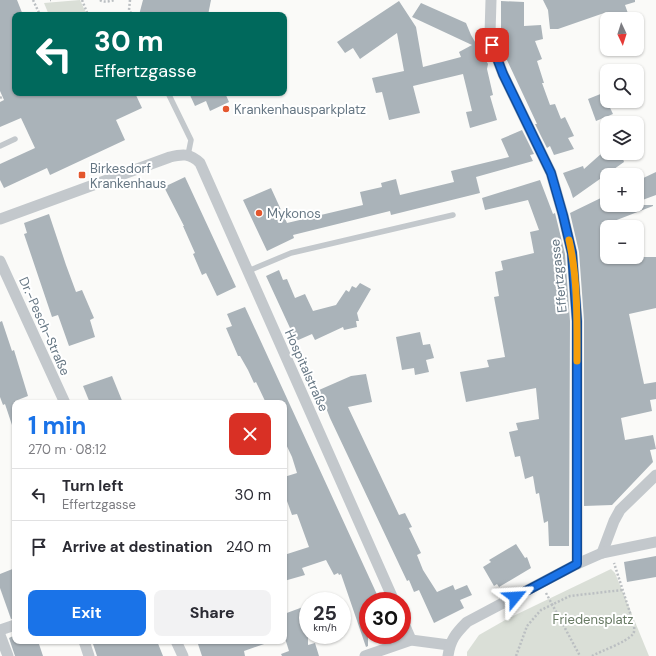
<!DOCTYPE html>
<meta charset="utf-8">
<style>
:root{--surface:#fff;--page:#f2f2f3;--text:#2b2b33;--muted:#7c7c81;--line:#e1e1e2;--accent:#1a73e8}
body{margin:0;font-family:"DM Sans",sans-serif;background:var(--page);color:var(--text);height:100vh;display:flex;flex-direction:column;font-size:15px;white-space:nowrap}
*{box-sizing:border-box;margin:0}
p{font-size:13px;color:var(--muted)}
.icon{flex:none;width:22px;height:22px;fill:none;stroke:currentColor;stroke-width:2;stroke-linecap:round;stroke-linejoin:round}
.map{position:relative;flex:1;overflow:hidden}
.panel{position:absolute;left:12px;top:400px;width:275px;height:244px;display:flex;flex-direction:column;background:var(--surface);border-radius:8px;box-shadow:0 1px 3px #0004}
.panel>*{flex:none}
.guide{position:absolute;left:12px;top:12px;width:275px;height:84px;border-radius:8px;box-shadow:0 1px 3px #0004;background:#00695c;color:#fff;overflow:hidden}
.needle{width:26px;rotate:176deg}
.tools{position:absolute;left:600px;top:12px;display:grid;gap:8px}
.tools a{display:grid;place-items:center;width:44px;height:44px;border-radius:8px;background:var(--surface);box-shadow:0 1px 3px #0004;font-size:20px}
.speed{position:absolute;left:299px;top:592px;display:flex;gap:8px;font-size:20px;font-weight:700;text-align:center}
.speed>*{display:grid;place-content:center;width:52px;height:52px;border-radius:50%;background:var(--surface);box-shadow:0 1px 3px #0004;line-height:1}
.speed small{font-size:10px;font-weight:400}
.speed .limit{border:6px solid #d22;background:#fff;color:#111}
.pin{position:absolute;display:grid;place-items:center;width:34px;height:34px;color:#fff;margin:-17px;border-radius:8px;box-shadow:0 2px 6px #0006}
.me{position:absolute;width:44px;margin:-22px;rotate:63deg;stroke-linejoin:round;filter:drop-shadow(0 0 3px #0008)}
.turn{display:flex;align-items:center;gap:14px;height:84px;padding:0 16px;font-size:18px}
.turn .icon{width:52px;height:52px;stroke-width:2.5}
.turn b{display:block;font-size:28px;line-height:34px}
.round{display:grid;place-items:center;flex:none;width:42px;height:42px;border-radius:8px;background:var(--page)}
.headline{display:flex;align-items:center;justify-content:space-between;height:68px;padding:0 16px}
h1{font-size:24px;font-weight:700;line-height:30px;color:var(--accent)}
.cta{display:flex;gap:8px;margin-top:auto;padding:8px 16px}
.cta a{flex:1;height:46px;border-radius:8px;background:var(--accent);color:#fff;font-size:16px;font-weight:700;line-height:46px;text-align:center}
.cta a+a{background:var(--page);color:var(--text)}
ul{padding:0;list-style:none}
li{display:flex;align-items:center;gap:12px;height:52px;padding:0 16px;border-top:1px solid var(--line)}
li div{flex:1}
li b{display:block;font-size:15px}
li em{font-style:normal}
.map>svg:first-child{display:block}
</style>
<div class="map">
<svg width="656" height="656" viewBox="0 0 656 656">
<rect width="100%" height="100%" fill="#fafaf8"/>
<g fill="#dadfd7">
<path d="M80 0 87 15H49L44 3Z"/>
<path d="M611 569 615 573 649 656H467V652L479 635 507 619Z"/>
</g>
<g fill="#aab3b9">
<path d="M0 0H17L23 15H15V93H135L142 108 116 120 125 140 50 175 47 168 4 188 0 180V164L35 148 21 118 0 127V102L4 100 0 91Z"/>
<path d="M143 0H211L208 15H139Z"/>
<path d="M543 0H635V2L625 5 630 19H610L607 12 558 29H550L548 10Z"/>
<path d="M399 1 416 27 423 67 461 57 459 52 472 45 412 17 421 3 466 23 471 35 488 64 487 69 493 95 490 96 497 120 470 128 466 112 472 111 463 74 413 86 420 113 389 120 382 92 376 93 372 78 404 71 397 33 360 59 353 48 345 53 337 42Z"/>
<path d="M501 1 524 2V26L541 25 543 39 535 41 542 59 537 61 544 83H542L550 105 555 104 561 119 565 117 574 136 568 138 574 149 554 155 550 146 547 148 535 124H537L506 58 501 39Z"/>
<path d="M189 93H225L229 102 210 111 206 101 195 106Z"/>
<path d="M603 93 613 114 596 121 588 99Z"/>
<path d="M522 130 534 154 530 155 533 161 476 177 480 193 391 215 390 211 293 235 294 238 267 251 243 200 271 188 287 223 363 205 360 192 382 187 381 183 396 179 400 195 454 182 451 171 509 157 501 139Z"/>
<path d="M602 153 607 159 615 153H621L624 162 573 198 570 189 563 173 583 166 584 169Z"/>
<path d="M656 172V195L637 202V181Z"/>
<path d="M185 177 236 287 217 296 206 273 202 275 193 254 195 253 183 226H184L164 187Z"/>
<path d="M540 180 553 214 555 213 565 254 570 321 569 546H549L548 521 544 523 539 493 536 494 533 476 525 479 520 456 515 457 509 432 518 430 516 423 539 419 536 388 466 402 460 372 489 367 487 360 505 357 494 297 499 296 495 272 503 270 501 261 534 253 530 232 539 230 528 200 485 210 482 198Z"/>
<path d="M607 195V207L615 205H653V206L609 223 610 227H607V259L616 257H656V308L629 314 644 384 656 382V399L650 400 652 411 621 418 625 440 653 435 656 449 650 450 653 462 612 505 584 506V320L579 252 570 213Z"/>
<path d="M49 214 66 265 76 292 82 290 94 318 90 320 95 337 69 346 58 315 52 317 24 234 27 233 24 223Z"/>
<path d="M279 270 283 280 287 279 295 298 305 294 313 311 336 305 346 290 349 292 352 286 356 288 360 283 371 289 357 313 359 321H356L357 327 344 330 343 327 315 340 312 334 296 341 266 276Z"/>
<path d="M245 307 380 601H368V646L366 647 341 574 339 575 338 573 334 575 326 560 302 568 305 575 284 581V555L309 547 297 514 292 515 287 501 284 502V477L297 473 292 457 284 440V403H266L256 382 254 383 248 370 240 356H238L226 328 232 326 227 314Z"/>
<path d="M2 321 12 351 14 350 28 396 15 401V428H13L5 404 3 405 0 397V322Z"/>
<path d="M420 332 423 345 430 344 434 358 426 360 429 372 415 375 414 368 402 370 396 337Z"/>
<path d="M366 374 372 402 348 407 399 515 405 513 412 527 409 528 421 553 417 555 423 570 437 592 453 585 455 590 467 585 472 595 460 600 464 608 434 623 419 590 414 592 409 580 407 581 330 418 319 390 351 376Z"/>
<path d="M112 376 123 403H90L83 386Z"/>
<path d="M516 544 525 558 527 557 531 568 499 587 497 584 494 586 483 567 491 562 489 560Z"/>
<path d="M656 556V577L627 582 624 562Z"/>
<path d="M15 568V618L11 619 0 588V574Z"/>
<path d="M303 607 308 623V645L315 643 319 656H282L281 654 289 651 284 635V614Z"/>
<path d="M15 635V641H38L43 656H15L9 638Z"/>
<path d="M92 641H157L163 656H97Z"/>
<path d="M207 641H266L267 643 244 651 245 656H202L198 644Z"/>
</g>
<g fill="none" stroke-linecap="round" stroke-linejoin="round">
<g stroke="#bbbfc2" stroke-width="2.5" stroke-dasharray="2 2" stroke-linecap="butt">
<path d="M33 0 40 15"/>
<path d="M50 0H51"/>
<path d="M82 0 88 15"/>
<path d="M100 0C104 3 110 1 115 0"/>
<path d="M130 0 129 10 131 13 134 15"/>
<path d="M0 98 2 97"/>
<path d="M546 593 580 656"/>
<path d="M516 656 527 626 541 610 570 596 622 590"/>
<path d="M592 656C601 651 627 642 633 634 635 631 634 628 634 625L614 563"/>
</g>
<g stroke="#c3c8cc" stroke-width="5.5">
<path d="M168 93 191 140 188 155"/>
<path d="M0 146 15 139"/>
<path d="M248 271 291 253 453 215"/>
</g>
<g stroke="#c3c8cc" stroke-width="11">
<path d="M491 0 490 34 492 45 503 74 551 173 563 215 572 253 577 321V564"/>
<path d="M0 219 170 157C182 154 190 153 200 163L394 601"/>
<path d="M0 261 65 403"/>
<path d="M602 553 614 521 620 510 656 475"/>
<path d="M402 619 411 640"/>
<path d="M0 630 15 625"/>
<path d="M0 635 8 656"/>
<path d="M84 641 89 656"/>
<path d="M176 641 183 656"/>
<path d="M365 656 411 640 449 645"/>
<path d="M448 656C450 640 456 633 467 622L577 564 602 553 656 542"/>
</g>
</g>
<g fill="none" stroke-linecap="round" stroke-linejoin="round">
<g stroke="#114b97" stroke-width="10">
<path id="route" d="M492 45 503 74 551 173 563 215 572 253 577 321V564L515 597"/>
</g>
<use href="#route" stroke="#1a73e8" stroke-width="7"/>
<path stroke="#f59e0b" stroke-width="7" d="M569 240C578 279 577 321 577 361"/>
</g>
<g fill="#e4572e" stroke="#fff" stroke-width="1.5">
<circle cx="226" cy="109" r="4"/>
<rect x="78" y="171" width="8" height="8" rx="2"/>
<circle cx="259" cy="213" r="4"/>
</g>
<g text-anchor="middle" stroke-width="4" stroke-linejoin="round" paint-order="stroke">
<g font-size="13" fill="#657683" stroke="#fff" text-anchor="start">
<text x="234" y="114">Krankenhausparkplatz</text>
<text x="90" y="173">Birkesdorf<tspan x="90" dy="15">Krankenhaus</tspan></text>
<text x="267" y="218">Mykonos</text>
</g>
<g font-size="13" fill="#657683" stroke="#fff">
<text transform="translate(558 276) rotate(-96)" y="5">Effertzgasse</text>
<text transform="translate(45 326) rotate(66)" y="5">Dr.-Pesch-Straße</text>
<text transform="translate(307 370) rotate(66)" y="5">Hospitalstraße</text>
</g>
<g font-size="13" fill="#687a64" stroke="#fff">
<text x="593" y="624">Friedensplatz</text>
</g>
</g>
</svg>
<div class="tools">
<a><svg class="needle" viewBox="-14 -14 28 28"><path d="M0-13l5 13h-10z" fill="#e53935"/><path d="M0 13l5-13h-10z" fill="#7c7c81"/></svg></a>
<a><svg class="icon" aria-label="search" viewBox="0 0 24 24"><circle cx="10" cy="10" r="6"/><path d="M15 15l6 6"/></svg></a>
<a><svg class="icon" aria-label="layers" viewBox="0 0 24 24"><path d="M12 4l9 5-9 5-9-5zM3 14l9 5 9-5"/></svg></a>
<a>+</a>
<a>−</a>
</div>
<div class="speed"><div>25<small>km/h</small></div><div class="limit">30</div></div>
<div class="pin" style="left:492px;top:45px;background:#d93025"><svg class="icon" aria-label="arrive" viewBox="0 0 24 24"><path d="M6 21V4h12l-3 4 3 4H6"/></svg></div>
<svg class="me" style="left:515px;top:597px" viewBox="-20 -20 40 40"><path d="M0-17L14 15 0 8-14 15z" fill="#1a73e8" stroke="#fff" stroke-width="4"/></svg>
<div class="guide">
<div class="turn"><svg class="icon" aria-label="left" viewBox="0 0 24 24"><path d="M17 20v-9H6M10 6l-5 5 5 5"/></svg><div><b>30 m</b>Effertzgasse</div></div>
</div>
<section class="panel">
<div class="headline"><div><h1>1 min</h1><p>270 m · 08:12</p></div><a class="round" style="background:#d93025;color:#fff"><svg class="icon" aria-label="close" viewBox="0 0 24 24"><path d="M6 6l12 12M18 6L6 18"/></svg></a></div>
<ul>
<li><svg class="icon" aria-label="left" viewBox="0 0 24 24"><path d="M17 20v-9H6M10 6l-5 5 5 5"/></svg><div><b>Turn left</b><p>Effertzgasse</p></div><em>30 m</em></li>
<li><svg class="icon" aria-label="arrive" viewBox="0 0 24 24"><path d="M6 21V4h12l-3 4 3 4H6"/></svg><div><b>Arrive at destination</b></div><em>240 m</em></li>
</ul>
<div class="cta"><a>Exit</a><a>Share</a></div>
</section>
</div>
